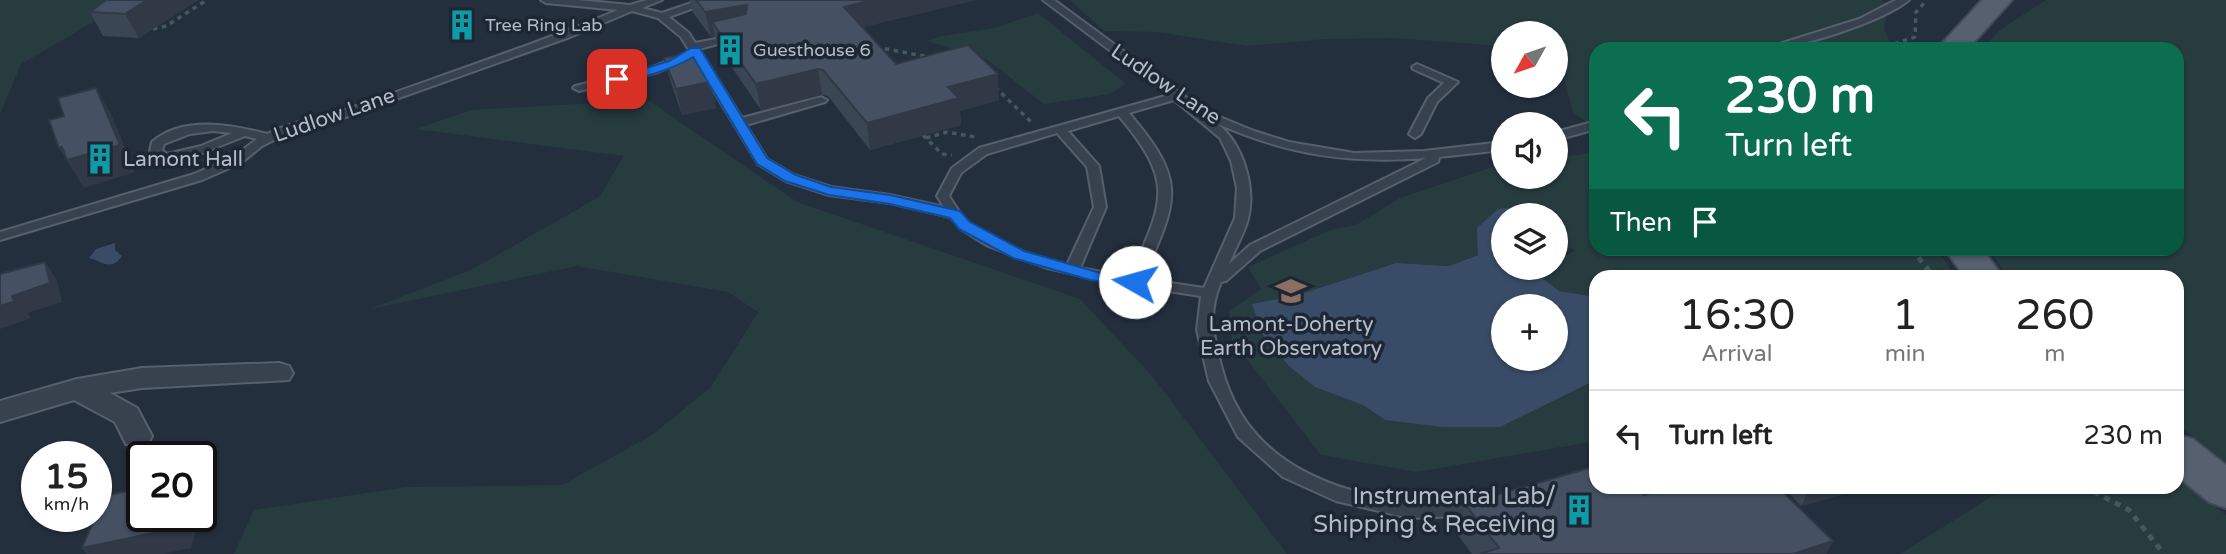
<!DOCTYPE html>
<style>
:root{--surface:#fff;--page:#f2f2f2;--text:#222;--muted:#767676;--line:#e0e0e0}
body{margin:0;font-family:"Varela Round",sans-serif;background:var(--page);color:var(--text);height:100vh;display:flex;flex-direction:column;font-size:26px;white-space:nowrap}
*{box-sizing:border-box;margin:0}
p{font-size:23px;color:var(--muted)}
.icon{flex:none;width:38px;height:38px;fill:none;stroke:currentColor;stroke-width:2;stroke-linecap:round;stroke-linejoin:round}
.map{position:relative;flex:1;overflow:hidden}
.details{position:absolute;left:1589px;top:270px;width:595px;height:224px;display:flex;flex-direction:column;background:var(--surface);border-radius:21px;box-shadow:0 2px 5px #0004}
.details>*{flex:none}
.banner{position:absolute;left:1589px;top:42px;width:595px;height:214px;border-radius:21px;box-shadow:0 2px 5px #0004;background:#0b6e4f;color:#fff;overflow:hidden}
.needle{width:46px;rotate:230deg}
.controls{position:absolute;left:1491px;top:21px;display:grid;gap:14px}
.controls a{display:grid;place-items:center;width:77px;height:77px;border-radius:50%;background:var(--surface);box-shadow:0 2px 5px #0004;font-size:35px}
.speed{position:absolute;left:21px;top:441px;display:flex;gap:14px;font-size:35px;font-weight:700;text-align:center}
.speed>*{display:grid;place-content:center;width:91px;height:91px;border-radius:50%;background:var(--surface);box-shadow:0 2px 5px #0004;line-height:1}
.speed small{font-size:18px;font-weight:400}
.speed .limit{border:4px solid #111;border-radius:10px;background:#fff;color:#111}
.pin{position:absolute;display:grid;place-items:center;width:60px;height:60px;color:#fff;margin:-30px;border-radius:14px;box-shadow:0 4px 10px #0006}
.me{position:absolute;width:77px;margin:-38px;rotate:277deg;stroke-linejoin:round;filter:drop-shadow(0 0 5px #0008)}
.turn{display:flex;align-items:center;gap:24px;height:147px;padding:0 21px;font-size:32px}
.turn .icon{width:91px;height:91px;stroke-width:2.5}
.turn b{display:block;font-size:49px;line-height:60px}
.then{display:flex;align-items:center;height:66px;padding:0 21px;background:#0003;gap:14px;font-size:26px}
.eta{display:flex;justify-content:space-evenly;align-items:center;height:119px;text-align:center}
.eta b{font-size:42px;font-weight:600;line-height:49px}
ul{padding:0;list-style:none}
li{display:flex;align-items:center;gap:21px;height:91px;padding:0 21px;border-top:2px solid var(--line)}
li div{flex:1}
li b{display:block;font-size:26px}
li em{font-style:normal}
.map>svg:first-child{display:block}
</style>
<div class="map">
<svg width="2226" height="554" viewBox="0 0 2226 554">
<rect width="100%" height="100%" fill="#242f3e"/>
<g fill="#263c3f">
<path d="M0 0H138L112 11 21 64 0 114Z"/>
<path d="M1070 0H1881L1888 4 1884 29 1893 49H1596V128L1573 112 1562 71 1556 68V33H1503V46L1393 38 1325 39 1247 46 1157 32 1104 31Z"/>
<path d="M2046 0H2226V462L2177 424V276H2008L1988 249 2177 248V49H1983L2000 30Z"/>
<path d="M1038 13 1126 84 1110 94 1044 104 985 58 927 41 941 36 995 28Z"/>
<path d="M648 100 797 202 1080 299 1153 377 1287 554H234L254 510 407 487 562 485 652 435 711 387 758 312 728 292 577 266 370 309 473 269 599 197 624 156 416 129 471 110Z"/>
<path d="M1596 152V248L1937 249 1955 276H1596V297L1559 291 1540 277 1549 268H1556V262L1576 250 1556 243V215H1550L1551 210 1498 209 1478 255 1449 266 1396 263 1298 295 1252 304 1315 387 1363 405 1385 420 1500 427 1596 380V441L1417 472 1321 455 1232 340 1229 311 1261 289 1248 267 1330 230 1356 225 1400 198 1495 166 1503 165V177H1556V158Z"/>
<path d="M2177 475 2226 515V554H1900L1996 494 2001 487 2177 486Z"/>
</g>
<g fill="#394c67" fill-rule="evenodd">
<path d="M1533 205 1551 209 1550 215H1503V268H1549L1541 277 1559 291 1596 297V380L1500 427H1443L1385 420 1363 405 1315 387 1289 366 1263 335 1252 304 1298 295 1396 263 1449 266 1478 255 1477 228 1498 209ZM1503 306H1556V359H1503Z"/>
<path d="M115 243V250L122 256C111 272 102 261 89 258L96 249Z"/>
</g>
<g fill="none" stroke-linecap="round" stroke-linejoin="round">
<g stroke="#565f6c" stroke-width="4">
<g id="lane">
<path d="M541 0H578L630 5 647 0H662L642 8 662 13 700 0H715L669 17 689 33 695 43 737 35V39L699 49 742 118 821 97 827 100 825 102 746 125 767 159 794 175 831 187 890 195 944 207 937 196 952 168 979 148 1169 95 1043 0H1054L1186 97 1207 115H1215L1254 131 1289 142 1354 153 1424 151 1503 142V150L1439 157 1438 162 1260 251 1226 281 1221 282C1208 312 1213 335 1221 365 1241 445 1301 480 1377 497 1387 500 1398 503 1409 504 1432 507 1459 502 1483 501L1489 503 1492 508 1489 513 1483 515 1409 518 1336 501 1283 477 1238 437 1209 381 1197 330 1201 296 1115 283 1047 268 988 246 961 229 950 217 890 203 829 195 786 181 758 164 681 37 658 18 632 11 570 37 340 119 286 134 262 146 241 163 202 180 0 240V232L194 174 233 157 257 139 245 136 200 154 175 160 160 161 150 151 152 142C183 115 232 125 267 134 294 120 326 117 354 107 443 75 531 46 618 10L546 3ZM1174 100 1220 138 1231 161 1237 188 1235 218 1204 288 1143 279C1177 200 1189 183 1129 113ZM1119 116C1176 184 1163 201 1130 277L1080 268 1106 207 1099 166 1068 131ZM1218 124C1288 155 1350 164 1426 158L1250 245 1229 264C1235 249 1244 234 1248 219 1256 187 1243 144 1218 124ZM213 131 232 133 201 146 167 154 162 150 164 144 190 134ZM1057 133 1087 167 1094 207 1067 265C1036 257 989 242 965 219 959 212 954 204 949 196L961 173 987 154Z"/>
<path d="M1896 0H1909C1882 22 1798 49 1763 49L1859 19Z"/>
<path d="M682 55 686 56V60L658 72 579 91 573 88 575 86 650 68Z"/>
<path d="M1417 64 1458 82 1437 102 1421 134 1415 138 1409 134 1428 98 1444 83 1413 69 1412 67Z"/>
<path d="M1596 121V129L1556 140V132Z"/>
</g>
</g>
<g stroke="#565f6c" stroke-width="4">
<path id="street" d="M279 363 289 366 293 373 289 380 142 388 110 393 137 408 152 436 148 444 137 447 126 444 115 422 74 400 0 422V401L77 379 142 368Z"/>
</g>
<g stroke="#414a57" stroke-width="4">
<g id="primary">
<path d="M1982 0H2012L1968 49H1937Z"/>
<path d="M1944 248H1982L2002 276H1964Z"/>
<path d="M2177 435 2193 439 2226 465V508L2209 502 2177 476Z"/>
</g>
</g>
<g stroke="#44595c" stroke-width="3.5" stroke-dasharray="4.5 4.5" stroke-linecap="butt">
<path d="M153 29 166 26 207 0"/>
<path d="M876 47 929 57"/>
<path d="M1877 49 1915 37 1916 12 1927 0"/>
<path d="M995 87 1031 122"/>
<path d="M923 135 942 154 952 155"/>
<path d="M926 138 947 132 975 137"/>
</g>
<g stroke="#44595c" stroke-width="5" stroke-dasharray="6 6" stroke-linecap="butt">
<path d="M1911 248 1933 276"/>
<path d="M2083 486 2129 510 2164 554"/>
</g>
<use href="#lane" fill="#38414e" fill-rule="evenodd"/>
<use href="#street" fill="#38414e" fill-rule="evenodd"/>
<use href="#primary" fill="#56606e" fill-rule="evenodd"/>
</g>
<g fill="#3b4654">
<path d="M106 0H198L139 38 103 36 90 12Z"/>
<path d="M690 0H976L863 27 896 64 999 100 960 111 961 125 870 150 828 96 822 95 761 110 718 47 715 36 711 37 692 11Z"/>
<path d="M664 58 710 82 716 108 682 115 671 83Z"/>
<path d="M1782 486H1873L1801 506Z"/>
<path d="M1644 495 1833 541 1826 554H1472L1457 534 1465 504Z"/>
</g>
<g fill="#303945">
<path d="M147 0H198L139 38 125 14Z"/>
<path d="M872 0H976L847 31 844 7Z"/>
<path d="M747 5 752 30 712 22 715 36 711 37 705 12Z"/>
<path d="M818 69 822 95 761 110 756 84Z"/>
<path d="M998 74 999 100 960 111 961 125 870 150 867 123 948 87Z"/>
<path d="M710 82 716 108 682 115 676 89Z"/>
<path d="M96 88 111 114 135 172 84 188 59 148 62 147Z"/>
<path d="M45 262 57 280 62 302 28 313 31 318 0 329V306L12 296Z"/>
<path d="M1811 486H1873L1801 506Z"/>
<path d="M201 487 208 497 201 516Z"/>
<path d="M181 516H201L191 548 163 554H86L82 548Z"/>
<path d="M1833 541 1826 554H1793Z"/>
</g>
<g fill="#455162" stroke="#303945" stroke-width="2">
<path d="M106 0H147L125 14 90 12Z"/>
<path d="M696 0H872L844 7 896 64 968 45 998 74 948 87 959 98 867 123 823 70 818 69 756 84 712 22 746 14 747 5 705 12Z"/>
<path d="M697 51 710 82 676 89 664 58Z"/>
<path d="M96 88 120 145 67 160 62 147 59 148 49 120 64 116 58 98Z"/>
<path d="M45 262 50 283 12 296 13 299 18 300 0 306V274Z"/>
<path d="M1596 466V486H1636L1644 495 1674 486H1777L1833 541 1793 554H1480L1499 548 1465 504Z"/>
<path d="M142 488V516H181L177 528 82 548 104 496Z"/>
</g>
<path fill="#1a73e8" stroke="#114b97" stroke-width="2" d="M691 48H700L767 158 796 175 831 187 890 195 960 211 970 222 1024 251 1097 272 1135 277 1143 282 1135 287 1090 280 1013 258 959 229 950 218 890 204 829 195 785 181 757 164 693 57C680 65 622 89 610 79L669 61Z"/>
<defs>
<g id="building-bare" transform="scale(2.415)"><path d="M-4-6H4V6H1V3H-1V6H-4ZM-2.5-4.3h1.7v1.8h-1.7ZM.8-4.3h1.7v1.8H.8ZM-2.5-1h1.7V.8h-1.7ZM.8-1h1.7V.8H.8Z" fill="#0f9aa8" stroke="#1d2633" stroke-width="2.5" paint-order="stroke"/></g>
<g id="university-bare" transform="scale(2.415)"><path d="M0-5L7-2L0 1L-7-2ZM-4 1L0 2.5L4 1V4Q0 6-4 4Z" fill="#8d6e63" stroke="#1d2633" stroke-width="2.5" paint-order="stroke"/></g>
</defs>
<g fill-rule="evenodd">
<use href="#building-bare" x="462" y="25"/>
<use href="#building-bare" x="730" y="50"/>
<use href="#building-bare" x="100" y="159"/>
<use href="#university-bare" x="1291" y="291"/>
<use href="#building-bare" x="1579" y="510"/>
</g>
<g text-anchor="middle" stroke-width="7" stroke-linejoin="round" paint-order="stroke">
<g font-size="18" fill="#b4bcc9" stroke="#1d2633" text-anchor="start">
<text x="485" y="31">Tree Ring Lab</text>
<text x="753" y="56">Guesthouse 6</text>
</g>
<g font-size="21" fill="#b4bcc9" stroke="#1d2633">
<text transform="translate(1166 84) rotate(34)" y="7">Ludlow Lane</text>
<text transform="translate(334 115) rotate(-19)" y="7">Ludlow Lane</text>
</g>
<g font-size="21" fill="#b4bcc9" stroke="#1d2633" text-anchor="start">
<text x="123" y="166">Lamont Hall</text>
<text x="1291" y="331" text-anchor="middle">Lamont-Doherty<tspan x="1291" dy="24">Earth Observatory</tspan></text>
</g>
<g font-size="24" fill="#b4bcc9" stroke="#1d2633" text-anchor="end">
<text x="1556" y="504">Instrumental Lab/<tspan x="1556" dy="28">Shipping &amp; Receiving</tspan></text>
</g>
</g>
</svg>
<div class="controls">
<a><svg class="needle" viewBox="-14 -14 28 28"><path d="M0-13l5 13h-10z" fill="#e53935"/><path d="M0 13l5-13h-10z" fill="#767676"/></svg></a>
<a><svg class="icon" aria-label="sound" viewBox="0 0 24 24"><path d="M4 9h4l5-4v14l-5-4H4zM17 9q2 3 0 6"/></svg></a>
<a><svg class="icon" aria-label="layers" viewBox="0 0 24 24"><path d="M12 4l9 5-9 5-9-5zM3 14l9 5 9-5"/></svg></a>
<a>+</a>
</div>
<div class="speed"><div>15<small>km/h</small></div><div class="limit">20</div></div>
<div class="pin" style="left:617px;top:79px;background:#d93025"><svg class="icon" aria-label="arrive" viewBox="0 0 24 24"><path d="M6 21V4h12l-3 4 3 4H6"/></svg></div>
<svg class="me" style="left:1135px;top:282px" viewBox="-20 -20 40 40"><circle r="19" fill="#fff"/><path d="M0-13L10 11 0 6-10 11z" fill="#1a73e8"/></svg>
<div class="banner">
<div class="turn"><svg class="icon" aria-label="left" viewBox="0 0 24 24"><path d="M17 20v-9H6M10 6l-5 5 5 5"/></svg><div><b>230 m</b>Turn left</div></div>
<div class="then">Then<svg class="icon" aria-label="arrive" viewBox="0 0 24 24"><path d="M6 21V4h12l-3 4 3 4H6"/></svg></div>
</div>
<section class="details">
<div class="eta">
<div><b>16:30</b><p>Arrival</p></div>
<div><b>1</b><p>min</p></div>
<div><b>260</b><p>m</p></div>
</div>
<ul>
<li><svg class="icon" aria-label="left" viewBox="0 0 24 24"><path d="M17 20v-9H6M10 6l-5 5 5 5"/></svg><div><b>Turn left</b></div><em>230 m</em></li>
</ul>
</section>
</div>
